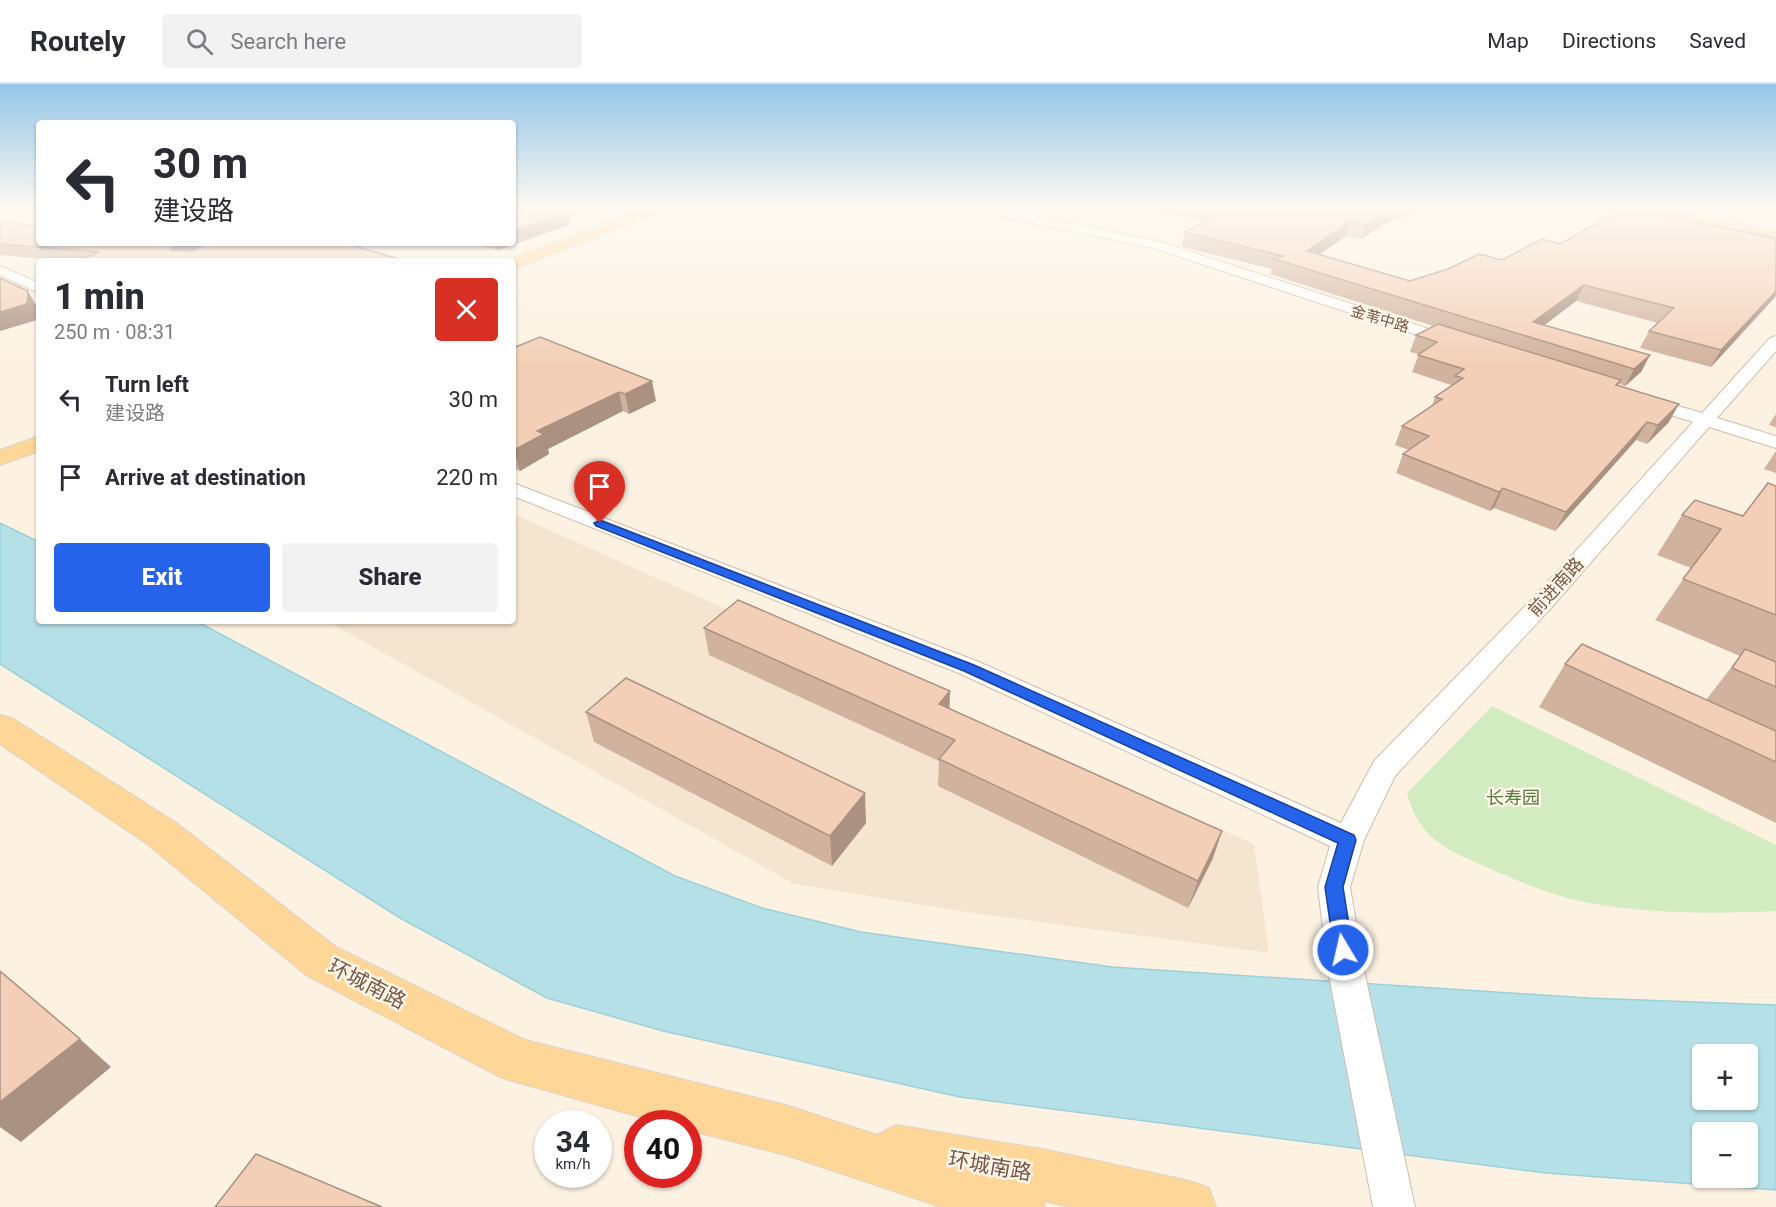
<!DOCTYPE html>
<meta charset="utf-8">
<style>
:root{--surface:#fff;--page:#f2f2f3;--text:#2b2b33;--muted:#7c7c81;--line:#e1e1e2;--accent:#2563eb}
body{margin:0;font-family:Roboto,"Noto Sans SC",sans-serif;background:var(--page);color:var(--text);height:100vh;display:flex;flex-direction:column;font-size:22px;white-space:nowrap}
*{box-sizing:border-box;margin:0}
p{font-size:20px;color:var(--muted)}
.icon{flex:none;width:33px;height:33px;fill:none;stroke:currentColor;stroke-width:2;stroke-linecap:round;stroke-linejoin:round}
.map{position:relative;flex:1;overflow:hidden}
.panel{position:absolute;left:36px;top:174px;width:480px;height:366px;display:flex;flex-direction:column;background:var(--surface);border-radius:6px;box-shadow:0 2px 4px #0004}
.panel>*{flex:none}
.guide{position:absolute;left:36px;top:36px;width:480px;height:126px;border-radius:6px;box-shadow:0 2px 4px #0004;background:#fff;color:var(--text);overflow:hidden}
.tools{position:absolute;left:1692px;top:960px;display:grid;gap:12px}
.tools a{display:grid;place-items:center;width:66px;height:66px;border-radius:6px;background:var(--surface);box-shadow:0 2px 4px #0004;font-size:30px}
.speed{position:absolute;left:534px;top:1026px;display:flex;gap:12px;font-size:30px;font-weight:700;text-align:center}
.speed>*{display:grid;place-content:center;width:78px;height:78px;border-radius:50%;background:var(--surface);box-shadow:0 2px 4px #0004;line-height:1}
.speed small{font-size:15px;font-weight:400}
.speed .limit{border:9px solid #d22;background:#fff;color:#111}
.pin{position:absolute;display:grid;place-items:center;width:51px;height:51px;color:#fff;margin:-62px -26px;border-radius:50% 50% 50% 0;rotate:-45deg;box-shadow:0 0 6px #0007}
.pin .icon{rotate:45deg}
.me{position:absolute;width:66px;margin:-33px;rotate:351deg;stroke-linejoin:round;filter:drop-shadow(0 0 4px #0008)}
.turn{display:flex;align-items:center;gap:21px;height:126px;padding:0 18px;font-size:27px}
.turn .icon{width:78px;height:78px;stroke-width:2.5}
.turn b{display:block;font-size:42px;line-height:51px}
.round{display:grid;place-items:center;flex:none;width:63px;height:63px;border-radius:6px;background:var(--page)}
.overview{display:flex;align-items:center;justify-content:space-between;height:102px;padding:0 18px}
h1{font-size:36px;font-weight:800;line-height:45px}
.button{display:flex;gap:12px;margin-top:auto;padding:12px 18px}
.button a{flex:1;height:69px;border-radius:6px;background:var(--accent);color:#fff;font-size:24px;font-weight:800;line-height:69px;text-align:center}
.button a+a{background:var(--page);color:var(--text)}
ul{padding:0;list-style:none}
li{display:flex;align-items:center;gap:18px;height:78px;padding:0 18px}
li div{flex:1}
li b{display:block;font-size:22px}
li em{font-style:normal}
header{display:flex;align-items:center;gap:36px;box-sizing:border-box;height:84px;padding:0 30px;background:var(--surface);border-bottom:2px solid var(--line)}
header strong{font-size:28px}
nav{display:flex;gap:33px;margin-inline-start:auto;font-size:21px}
.search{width:420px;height:54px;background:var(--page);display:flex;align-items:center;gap:15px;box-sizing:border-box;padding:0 21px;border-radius:6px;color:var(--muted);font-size:22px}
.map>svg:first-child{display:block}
</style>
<header>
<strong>Routely</strong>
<div class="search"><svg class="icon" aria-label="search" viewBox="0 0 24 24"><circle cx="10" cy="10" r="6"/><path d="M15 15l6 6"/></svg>Search here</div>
<nav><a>Map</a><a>Directions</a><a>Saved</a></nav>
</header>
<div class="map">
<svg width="1776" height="1123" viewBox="0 0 1776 1123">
<rect width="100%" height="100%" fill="#fdf2e2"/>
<path fill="#f5e4d0" d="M513 430 1254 760 1269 869 973 829 794 800 327 537H513Z"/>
<path fill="#d2ebc0" d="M1492 622 1776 761V827C1713 830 1651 830 1589 819 1555 813 1518 797 1486 783 1446 765 1419 755 1407 709Z"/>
<path fill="#b6e0e7" stroke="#9cd0d9" stroke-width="1.5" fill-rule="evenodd" d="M0 439 39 458V537H196L675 792 762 824 861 848 1112 883 1588 914 1776 921V1106L1546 1089 960 1013 663 947 547 914 400 834 0 580ZM1702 970H1748V1016H1702ZM1702 1048H1748V1094H1702Z"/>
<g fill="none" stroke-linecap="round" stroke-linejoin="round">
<g stroke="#d1bbab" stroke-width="2">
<g id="minor">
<path d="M976 124H997L1160 158 1460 255 1462 258 1460 261H1448L1152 164 982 128Z"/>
<path d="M0 182 39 199V209L0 191Z"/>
<path d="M1776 252V267L1717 334 1776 352V364L1709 343 1552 523 1395 692 1364 756 1350 803 1364 886 1415 1123H1373L1328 886 1318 803 1330 762 961 590 513 412V399L979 578 1341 739 1374 677 1534 513 1693 338 1638 321 1635 317 1638 313 1644 312 1702 329 1770 254Z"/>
</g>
</g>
<g stroke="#dbd3cf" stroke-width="2">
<g id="major">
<path d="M647 124H668L665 127 519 183 513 184V177H506Z"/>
<path d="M1626 124H1654L1776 147V157L1633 129Z"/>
<path d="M39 352V367L0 381V366Z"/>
<path d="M0 631 12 634 175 738 336 863 525 956 789 1022 877 1051 896 1041 1047 1066 1190 1097 1209 1104 1216 1123H1071L1043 1117 1045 1123H941L789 1072 688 1046V1040H665L502 994 306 891 147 760 0 660Z"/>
</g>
</g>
<use href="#minor" fill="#fff" fill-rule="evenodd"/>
<use href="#major" fill="#fed798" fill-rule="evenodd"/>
</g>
<g fill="#d1b29e">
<path d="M1135 124H1423L1382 141 1361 155 1346 152 1319 170 1410 197 1502 176 1560 160 1776 154V212L1711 283 1640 264 1649 247 1658 239 1576 217 1544 241 1650 271 1641 288 1625 302 1619 300V302L1669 338 1647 360 1636 356 1555 447 1494 424 1490 427 1396 389 1403 370 1409 366 1395 361 1402 342 1432 322 1435 313 1450 303 1451 301 1412 288 1419 270 1410 268 1416 251 1433 242 1270 190 1272 185 1182 163 1185 148 1207 137Z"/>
<path d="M0 138 39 159 406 177H67L0 171Z"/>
<path d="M571 140 498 166 472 159H513Z"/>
<path d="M513 264 656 317 629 330 623 327 548 365 549 370 520 387 513 384Z"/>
<path d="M1776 330V343L1769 341Z"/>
<path d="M1776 367V389L1764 385Z"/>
<path d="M1776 402V739L1539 623 1565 580 1706 616 1740 572 1655 536 1691 484 1657 471 1682 431 1743 432Z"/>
<path d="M704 544 950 607 949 625 1213 774 1188 824 938 702 939 677 709 571Z"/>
<path d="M586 628 866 739 832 782 594 658Z"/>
</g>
<g fill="#aa9181">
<path d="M1394 124H1423L1382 141 1361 155 1366 141 1386 127Z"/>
<path d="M569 128 571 140 498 166 496 159H513V147Z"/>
<path d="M1350 137 1346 152 1303 182 1307 167Z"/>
<path d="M181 159H210L178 175 171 166 172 163Z"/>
<path d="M1584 201 1576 217 1529 253 1533 238Z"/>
<path d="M28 207 37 223V236L0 247V228Z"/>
<path d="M1776 207V212L1711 283 1721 266Z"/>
<path d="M1650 271 1641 288 1625 302 1634 285Z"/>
<path d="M652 297 656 317 629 330 625 310Z"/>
<path d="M619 308 623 327 548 365 549 370 520 387 514 366 537 347Z"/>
<path d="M1679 320 1669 338 1647 360 1658 341Z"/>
<path d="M1647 338 1636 356 1555 447 1566 428Z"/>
<path d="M1503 404 1494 424 1490 427 1499 408Z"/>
<path d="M950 607 949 634 939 620Z"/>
<path d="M865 709 866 739 832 782 830 752Z"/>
<path d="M1222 747 1213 774 1188 824 1198 797Z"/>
<path d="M80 955 111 983 21 1058 0 1043V1018Z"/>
</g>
<g fill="#f3cfb8" stroke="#aa9181" stroke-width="1.5">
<path d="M513 124H552L569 128 513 147Z"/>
<path d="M1214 124H1394L1386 127 1366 141 1350 137 1307 167 1410 197 1448 185 1479 170 1502 176 1542 155 1560 160 1624 124 1776 154V207L1721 266 1649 247 1674 224 1584 201 1533 238 1650 271 1634 285 1274 175 1283 172 1185 148 1228 126Z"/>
<path d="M3 137 39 143V159H181L172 163 171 166 192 167 209 159H344L406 177H77L99 168 0 160V138Z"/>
<path d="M0 194 28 207 27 220 0 228Z"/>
<path d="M1438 240 1621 296 1616 301 1679 320 1658 341 1647 338 1566 428 1503 404 1499 408 1403 370 1429 352 1402 342 1442 315 1435 313 1463 294 1455 292 1464 285 1418 271 1437 258 1416 251Z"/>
<path d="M540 253 652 297 625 310 619 308 537 347 544 350 514 366 513 264Z"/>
<path d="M1768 399 1776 402V531L1683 495 1721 445 1682 431 1695 416 1743 432Z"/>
<path d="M738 516 950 607 939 620 1222 747 1198 797 939 675 955 656 704 544Z"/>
<path d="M1582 560 1776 647V678L1565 580Z"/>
<path d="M1745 565 1776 578V603L1732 584Z"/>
<path d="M626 594 865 709 830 752 586 628Z"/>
<path d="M0 887 80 955 0 1018Z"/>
<path d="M256 1070 382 1123H215Z"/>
</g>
<linearGradient id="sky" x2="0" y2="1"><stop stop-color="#94c6e8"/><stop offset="0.44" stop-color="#fef9f2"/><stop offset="1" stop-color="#fef9f2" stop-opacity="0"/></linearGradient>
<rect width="1776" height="281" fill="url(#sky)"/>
<path fill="#2563eb" stroke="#184099" stroke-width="1.5" d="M600 436 974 581 1354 751 1356 756 1343 803 1353 866 1350 871 1343 874 1337 871 1334 866 1325 803 1338 759 964 587 596 442 594 439Z"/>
<g text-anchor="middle" stroke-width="5" stroke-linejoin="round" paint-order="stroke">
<g font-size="15" fill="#755747" stroke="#fff6e9">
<text transform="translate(1380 235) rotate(17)" y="5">金苇中路</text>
</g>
<g font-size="18" fill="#755747" stroke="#fff6e9">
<text transform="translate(1556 503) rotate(-48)" y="6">前进南路</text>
</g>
<g font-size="18" fill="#527c3f" stroke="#fff6e9">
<text x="1513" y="720">长寿园</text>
</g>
<g font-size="21" fill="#755747" stroke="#fff6e9">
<text transform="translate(367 900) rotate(27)" y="7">环城南路</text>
<text transform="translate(990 1082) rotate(10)" y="7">环城南路</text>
</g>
</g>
</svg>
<div class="tools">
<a>+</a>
<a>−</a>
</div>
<div class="speed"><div>34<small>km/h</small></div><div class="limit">40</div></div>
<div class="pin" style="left:600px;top:439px;background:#d93025"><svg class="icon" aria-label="arrive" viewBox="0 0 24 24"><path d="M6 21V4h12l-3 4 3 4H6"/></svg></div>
<svg class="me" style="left:1343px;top:866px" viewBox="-20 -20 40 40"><circle r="17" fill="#2563eb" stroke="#fff" stroke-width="3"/><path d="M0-11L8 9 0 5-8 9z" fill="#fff"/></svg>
<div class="guide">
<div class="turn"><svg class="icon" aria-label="left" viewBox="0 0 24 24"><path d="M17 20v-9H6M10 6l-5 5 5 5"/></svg><div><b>30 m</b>建设路</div></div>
</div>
<section class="panel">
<div class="overview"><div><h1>1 min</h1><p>250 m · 08:31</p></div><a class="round" style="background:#d93025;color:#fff"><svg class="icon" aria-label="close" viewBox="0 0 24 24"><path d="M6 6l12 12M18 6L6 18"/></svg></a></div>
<ul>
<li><svg class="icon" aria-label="left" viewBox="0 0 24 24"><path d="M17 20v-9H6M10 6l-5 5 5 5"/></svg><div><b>Turn left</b><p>建设路</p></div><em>30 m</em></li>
<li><svg class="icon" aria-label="arrive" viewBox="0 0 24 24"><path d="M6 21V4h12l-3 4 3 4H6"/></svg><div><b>Arrive at destination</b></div><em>220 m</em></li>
</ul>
<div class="button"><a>Exit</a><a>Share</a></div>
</section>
</div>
